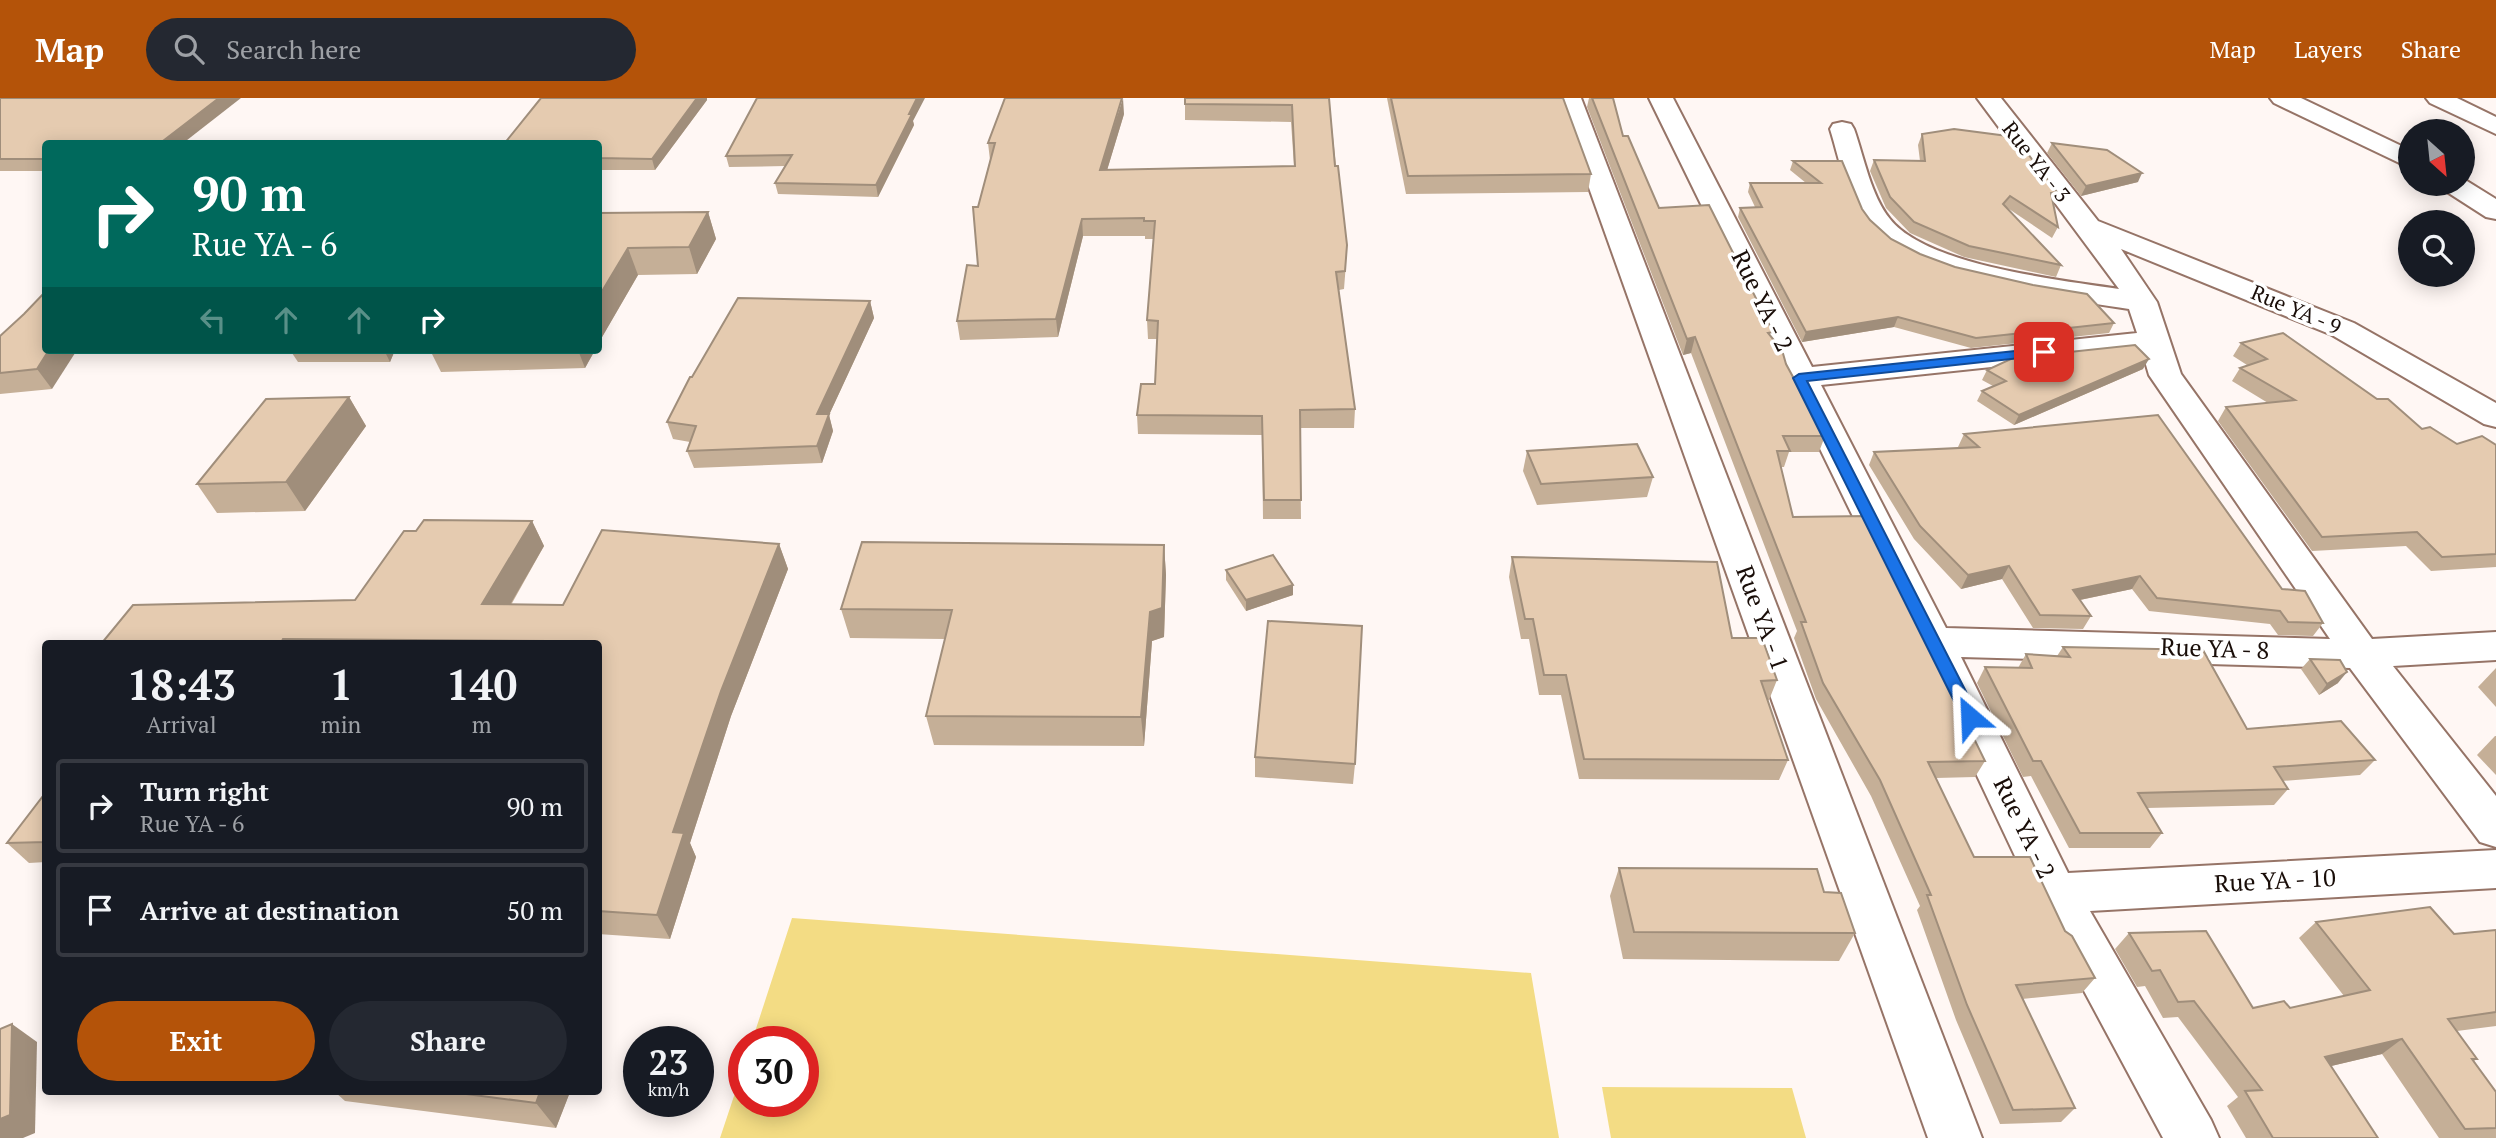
<!DOCTYPE html>
<style>
:root{--surface:#171b24;--page:#242831;--text:#f1f3f6;--muted:#9ea1a6;--line:#363941;--accent:#b45309}
body{margin:0;font-family:"PT Serif",serif;background:var(--page);color:var(--text);height:100vh;display:flex;flex-direction:column;font-size:26px;white-space:nowrap}
*{box-sizing:border-box;margin:0}
p{font-size:23px;color:var(--muted)}
.icon{flex:none;width:38px;height:38px;fill:none;stroke:currentColor;stroke-width:2;stroke-linecap:round;stroke-linejoin:round}
.map{position:relative;flex:1;overflow:hidden}
.side{position:absolute;left:42px;top:542px;width:560px;height:455px;display:flex;flex-direction:column;background:var(--surface);border-radius:7px;box-shadow:0 4px 18px #0003}
.side>*{flex:none}
.hud{position:absolute;left:42px;top:42px;width:560px;height:214px;border-radius:7px;box-shadow:0 4px 18px #0003;background:#00695c;color:#fff;overflow:hidden}
.needle{width:46px;rotate:153deg}
.fabs{position:absolute;left:2398px;top:21px;display:grid;gap:14px}
.fabs a{display:grid;place-items:center;width:77px;height:77px;border-radius:50%;background:var(--surface);box-shadow:0 4px 18px #0003;font-size:35px}
.speed{position:absolute;left:623px;top:928px;display:flex;gap:14px;font-size:35px;font-weight:700;text-align:center}
.speed>*{display:grid;place-content:center;width:91px;height:91px;border-radius:50%;background:var(--surface);box-shadow:0 4px 18px #0003;line-height:1}
.speed small{font-size:18px;font-weight:400}
.speed .limit{border:10px solid #d22;background:#fff;color:#111}
.pin{position:absolute;display:grid;place-items:center;width:60px;height:60px;color:#fff;margin:-30px;border-radius:14px;box-shadow:0 4px 10px #0006}
.me{position:absolute;width:77px;margin:-38px;rotate:334deg;stroke-linejoin:round;filter:drop-shadow(0 0 5px #0008)}
.turn{display:flex;align-items:center;gap:24px;height:147px;padding:0 35px;font-size:32px}
.turn .icon{width:91px;height:91px;stroke-width:2.5}
.turn b{display:block;font-size:49px;line-height:60px}
.lanes{display:flex;align-items:center;height:66px;padding:0 35px;background:#0003;justify-content:center;gap:35px;direction:ltr}
.lanes .off{opacity:.35}
.eta{display:flex;justify-content:space-evenly;align-items:center;height:119px;text-align:center}
.eta b{font-size:42px;font-weight:600;line-height:49px}
.action{display:flex;gap:14px;margin-top:auto;padding:14px 35px}
.action a{flex:1;height:80px;border-radius:42px;background:var(--accent);color:#fff;font-size:28px;font-weight:600;line-height:80px;text-align:center}
.action a+a{background:var(--page);color:var(--text)}
ul{padding:0;list-style:none}
li{display:flex;align-items:center;gap:21px;height:94px;margin:0 14px 10px;padding:0 21px;border:4px solid var(--line);border-radius:7px}
li div{flex:1}
li b{display:block;font-size:26px}
li em{font-style:normal}
header{display:flex;align-items:center;gap:42px;box-sizing:border-box;height:98px;padding:0 35px;background:var(--accent);color:#fff}
header strong{font-size:33px}
nav{display:flex;gap:38px;margin-inline-start:auto;font-size:24px}
.search{width:490px;height:63px;background:var(--page);display:flex;align-items:center;gap:18px;box-sizing:border-box;padding:0 24px;border-radius:38px;color:var(--muted);font-size:26px}
.map>svg:first-child{display:block}
</style>
<header>
<strong>Map</strong>
<div class="search"><svg class="icon" aria-label="search" viewBox="0 0 24 24"><circle cx="10" cy="10" r="6"/><path d="M15 15l6 6"/></svg>Search here</div>
<nav><a>Map</a><a>Layers</a><a>Share</a></nav>
</header>
<div class="map">
<svg width="2496" height="1040" viewBox="0 0 2496 1040">
<rect width="100%" height="100%" fill="#fff7f4"/>
<g fill="#f3dc84">
<path d="M792 820 1531 875 1559 1040H720L744 968V1003H803V943H752Z"/>
<path d="M1602 989 1792 990 1806 1040H1611Z"/>
</g>
<g fill="none" stroke-linecap="round" stroke-linejoin="round">
<g stroke="#967467" stroke-width="4">
<g id="minor">
<path d="M1557 0H1581L1982 1040H1928Z"/>
<path d="M1649 0H1673L1812 269 2137 235 2129 211C2063 200 1911 184 1868 130 1847 103 1840 63 1830 31L1833 26 1842 24 1851 26 1854 31C1864 59 1871 98 1890 121 1927 168 2062 182 2119 191L1977 0H2001L2098 123 2354 225 2496 305V329L2484 326 2332 237 2121 151 2157 204 2181 276 2372 541 2496 534V562L2393 568 2496 698V749L2480 744 2350 570 1961 559 2068 775 2496 752V790L2090 813 2211 1022 2219 1040H2163L2039 809 1914 544 1789 287 1783 280 1785 278ZM2142 253 2149 277 2330 541 1946 530 1821 287Z"/>
<path d="M2270 0H2301L2410 52V70L2274 5Z"/>
<path d="M2426 0H2457L2496 19V36L2430 5Z"/>
<path d="M2462 80 2496 101V121L2486 119 2444 92 2440 86H2462Z"/>
</g>
</g>
<use href="#minor" fill="#fff" fill-rule="evenodd"/>
</g>
<g fill="#c5af97">
<path d="M0 0 46 46V73H0Z"/>
<path d="M541 0H707V2L655 72H598V46Z"/>
<path d="M1185 0H1329L1346 165 1344 191 1339 192 1355 311 1354 330H1300L1301 421H1263L1262 337 1138 336 1137 317 1155 286 1157 241H1148L1147 222 1154 141H1145V138H1083L1058 239 960 242 957 223 978 168V109L990 62 988 45 1124 16 1107 72 1294 68 1291 24 1185 22Z"/>
<path d="M1387 0H1563L1591 76 1588 94 1406 96Z"/>
<path d="M1589 0H1613L1623 38 1659 110 1772 239 1825 338 1819 354H1789L1784 369H1781L1793 419 1985 663 1975 679 1936 680 1974 759 2065 833 2095 880 2082 895 2022 901 2075 1010 2061 1024 2000 1026 1956 922 1917 812 1920 808 1871 698 1816 601 1794 540 1797 533 1691 255 1683 257 1587 9Z"/>
<path d="M913 23 914 27 878 99 778 96 775 85 785 68 729 69 726 58Z"/>
<path d="M1922 36 2057 94 2052 103 2058 129 2052 140 2006 109 2061 167 2056 179 1964 159 1910 135 1886 110 1870 73 1874 62 1920 63 1918 47Z"/>
<path d="M2052 45 2138 84 2081 98 2047 55Z"/>
<path d="M1793 63 1862 111 1870 122 1891 141 1920 156 2114 225 2109 235 1971 250 1894 229 1802 244 1738 119 1740 110 1755 109 1748 94 1750 85H1806L1790 72Z"/>
<path d="M708 114 716 141 697 176 638 177 598 246V115Z"/>
<path d="M870 203 874 220 829 317 833 333 822 365 694 370 687 353 690 344 673 341 667 324 692 279Z"/>
<path d="M24 216 52 291 0 296V238Z"/>
<path d="M2241 245 2422 331 2457 346 2496 347V469L2431 473 2406 448 2312 453 2218 323 2226 309 2268 305 2232 283 2240 270 2247 267 2233 258Z"/>
<path d="M290 252H395L390 264H298Z"/>
<path d="M430 252H595L585 270 441 274Z"/>
<path d="M2143 271 2014 327 1977 303 1982 293 1993 288 1982 282 1987 272Z"/>
<path d="M349 299 366 328 305 413 217 415 197 386Z"/>
<path d="M1964 336 2282 491 2323 525 2313 538 2278 537 2270 526 2149 513 2132 491 2080 502 2091 518 2083 531 2033 530 2002 481 1961 491 1914 441 1869 367 1874 354 1959 350 1958 349Z"/>
<path d="M1527 353 1653 379 1647 399 1537 407 1523 373Z"/>
<path d="M532 423 544 448 511 507H563L779 446 788 471 731 618 690 745 696 759 670 841 598 836V546H101L355 502 416 433Z"/>
<path d="M1164 447 1166 477 1164 539 1152 543 1144 648 934 647 926 618 945 541 850 540 841 511Z"/>
<path d="M1512 459 1732 540 1777 582 1769 602H1768L1788 662 1779 682 1579 681 1561 597H1539L1529 541H1521L1509 479Z"/>
<path d="M1226 472 1293 497 1246 513 1226 482Z"/>
<path d="M2063 549 2247 631 2375 662 2360 677 2282 683 2288 691 2274 707 2147 710 2162 735 2150 750H2069L2031 678 2023 679 1977 585 1985 569 2018 570 2026 556 2057 558Z"/>
<path d="M2310 561 2338 585 2319 597 2301 571Z"/>
<path d="M2496 570V609L2478 589Z"/>
<path d="M2495 638H2496V677L2477 657Z"/>
<path d="M1255 659 1355 666 1353 686 1255 679Z"/>
<path d="M46 698V764L29 765 7 745Z"/>
<path d="M1619 770 1824 794 1855 835 1839 863 1623 861 1610 798Z"/>
<path d="M2316 824 2454 836 2496 832V928L2457 933 2477 961 2474 963 2496 994V1040H2439L2382 956 2331 968 2378 1040H2246L2227 1008 2238 999 2178 919 2163 920 2145 888 2137 889 2115 851 2129 835 2253 910H2290L2344 898 2299 840Z"/>
<path d="M335 994H570L556 1030 345 1003Z"/>
</g>
<g fill="#a08e7b">
<path d="M219 0H241L182 46H159Z"/>
<path d="M697 0H707V2L655 72 652 61Z"/>
<path d="M917 0H925L913 23 914 27 878 99 876 87Z"/>
<path d="M1123 0 1124 16 1102 89 1100 72Z"/>
<path d="M2142 75 2138 84 2081 98 2086 88Z"/>
<path d="M2057 94 2052 105 2051 95Z"/>
<path d="M708 114 716 141 697 176 689 149Z"/>
<path d="M1082 121 1083 138 1058 239 1056 221Z"/>
<path d="M628 150 638 177 598 246V200Z"/>
<path d="M870 203 874 220 829 317 833 333 822 365 817 348V316Z"/>
<path d="M1898 219 1894 229 1802 244 1806 234Z"/>
<path d="M1695 239 1691 255 1683 257 1687 241Z"/>
<path d="M49 252H77L52 291 37 271Z"/>
<path d="M384 252H395L390 264Z"/>
<path d="M578 252H595L585 270Z"/>
<path d="M2149 261 2143 271 2014 327 2019 317Z"/>
<path d="M349 299 366 328 305 413 286 384Z"/>
<path d="M532 423 544 448 496 531 482 506Z"/>
<path d="M779 446 788 471 731 618 690 745 696 759 670 841 657 817 673 734 721 593Z"/>
<path d="M1164 447 1166 477 1164 539 1152 543 1144 648 1141 619 1150 514Z"/>
<path d="M2009 468 2002 481 1961 491 1968 477Z"/>
<path d="M2140 478 2132 491 2065 505 2073 492Z"/>
<path d="M1293 487V497L1246 513V502Z"/>
<path d="M2347 574 2338 585 2319 597 2327 586Z"/>
<path d="M598 901 602 906 598 915Z"/>
<path d="M12 926 37 944 35 1035 23 1040H0V1021Z"/>
<path d="M2402 941 2382 956 2306 974 2325 959Z"/>
<path d="M540 994H570L556 1030 536 1005Z"/>
</g>
<g fill="#e5cbb0" stroke="#a08e7b" stroke-width="2">
<path d="M0 0H219L159 46H46V61H0Z"/>
<path d="M541 0H697L652 61 598 60V46H504Z"/>
<path d="M757 0H917L909 16H912L876 87 775 85 792 57 726 58Z"/>
<path d="M1005 0H1122L1100 72 1295 68 1292 7 1185 6V0H1329L1335 68H1338L1347 147 1345 173 1336 174 1355 311 1300 312 1301 402H1264L1262 318 1137 317 1141 286H1155L1158 223 1147 222 1155 123H1144V120L1082 121 1056 221 957 223 967 167 978 168 973 109H978L995 45H988Z"/>
<path d="M1391 0H1563L1591 76 1408 78Z"/>
<path d="M1592 0H1613L1623 38H1628L1659 110 1709 107 1773 234 1768 235 1782 252 1786 266 1825 338H1783L1790 353H1777L1793 419 1865 418 1985 663 1928 664 1974 759H2030L2065 833 2072 838 2095 880 2016 887 2075 1010 2013 1012 1967 907 1927 797H1931L1880 682 1823 585 1801 524H1806L1695 239 1687 241Z"/>
<path d="M1954 31 2015 39 2057 94 2051 95 2058 129 2010 98 2003 106 2061 167 1969 148 1914 124 1890 99 1874 62 1925 63 1922 36Z"/>
<path d="M2052 45 2107 52 2142 75 2086 88Z"/>
<path d="M1793 63H1842L1862 111 1870 122 1891 141 1920 156 1955 169 2033 187 2087 196 2114 225 1976 240 1898 219 1806 234 1740 110 1762 109 1750 85H1821Z"/>
<path d="M708 114 689 149 628 150 598 200V115Z"/>
<path d="M46 193V252H49L37 271 0 275V238L24 216Z"/>
<path d="M738 200 870 203 817 316H829L817 348 687 353 696 328 667 324 690 279H692Z"/>
<path d="M2283 235 2377 301H2388L2422 331 2430 329 2457 346 2482 338 2496 347V456L2442 459 2417 434 2322 439 2226 309 2295 302 2240 270 2267 261 2241 245Z"/>
<path d="M2135 247 2149 261 2019 317 1982 293 2006 283 1987 272 2013 260Z"/>
<path d="M349 299 286 384 197 386 266 301Z"/>
<path d="M2158 317 2282 491 2305 493 2323 525 2288 524 2280 513 2157 500 2140 478 2073 492 2091 518 2040 517 2009 468 1968 477 1920 428 1874 354 1979 349 1964 336Z"/>
<path d="M1637 346 1653 379 1541 386 1527 353Z"/>
<path d="M424 422 532 423 482 506 563 507 602 432 779 446 721 593 673 734 684 735 657 817 598 813V546H544L546 543 283 541 281 545 101 546 133 507 355 502 404 433H416Z"/>
<path d="M862 444 1164 447 1162 510 1150 514 1141 619 926 618 952 512 841 511Z"/>
<path d="M1273 457 1293 487 1246 502 1226 472Z"/>
<path d="M1512 459 1717 464 1732 540H1762L1777 582 1761 583 1788 662 1584 661 1566 577H1544L1533 521H1525Z"/>
<path d="M1268 523 1362 528 1355 666 1255 659Z"/>
<path d="M2063 549 2203 552 2247 631 2341 623 2375 662 2274 669 2288 691 2138 695 2162 735H2080L2041 663H2033L1985 569 2032 570 2026 556 2070 559Z"/>
<path d="M2310 561 2340 562 2347 574 2327 586Z"/>
<path d="M43 698H46V744L7 745Z"/>
<path d="M1619 770 1817 771 1824 794 1841 795 1855 835 1634 834Z"/>
<path d="M2430 809 2454 836 2496 832V914L2448 921 2477 961H2472L2496 994V1030L2465 1031 2402 941 2325 959 2378 1040H2273L2245 993 2262 992 2194 903 2178 904 2160 872 2152 873 2129 835 2206 833 2253 910 2284 903 2290 910 2370 892 2316 824Z"/>
<path d="M12 926 10 1017 0 1021V931Z"/>
<path d="M451 994H540L536 1005Z"/>
</g>
<path fill="#1a73e8" stroke="#114b97" stroke-width="2" d="M2044 250 2048 251V257L1807 283 1979 619 1976 623H1964L1962 619 1793 280 1799 276Z"/>
<g text-anchor="middle" stroke-width="7" stroke-linejoin="round" paint-order="stroke">
<g font-size="21" fill="#190d08" stroke="#fff">
<text transform="translate(2036 64) rotate(52)" y="7">Rue YA - 3</text>
<text transform="translate(2296 212) rotate(23)" y="7">Rue YA - 9</text>
</g>
<g font-size="24" fill="#190d08" stroke="#fff">
<text transform="translate(1762 203) rotate(64)" y="8">Rue YA - 2</text>
<text transform="translate(1762 520) rotate(70)" y="8">Rue YA - 1</text>
<text transform="translate(2215 551) rotate(2)" y="8">Rue YA - 8</text>
<text transform="translate(2024 730) rotate(64)" y="8">Rue YA - 2</text>
<text transform="translate(2275 783) rotate(-3)" y="8">Rue YA - 10</text>
</g>
</g>
</svg>
<div class="fabs">
<a><svg class="needle" viewBox="-14 -14 28 28"><path d="M0-13l5 13h-10z" fill="#e53935"/><path d="M0 13l5-13h-10z" fill="#9ea1a6"/></svg></a>
<a><svg class="icon" aria-label="search" viewBox="0 0 24 24"><circle cx="10" cy="10" r="6"/><path d="M15 15l6 6"/></svg></a>
</div>
<div class="speed"><div>23<small>km/h</small></div><div class="limit">30</div></div>
<div class="pin" style="left:2044px;top:254px;background:#d93025"><svg class="icon" aria-label="arrive" viewBox="0 0 24 24"><path d="M6 21V4h12l-3 4 3 4H6"/></svg></div>
<svg class="me" style="left:1970px;top:619px" viewBox="-20 -20 40 40"><path d="M0-17L14 15 0 8-14 15z" fill="#1a73e8" stroke="#fff" stroke-width="4"/></svg>
<div class="hud">
<div class="turn"><svg class="icon" aria-label="right" viewBox="0 0 24 24"><path d="M7 20v-9h11M14 6l5 5-5 5"/></svg><div><b>90 m</b>Rue YA - 6</div></div>
<div class="lanes"><svg class="icon off" aria-label="left" viewBox="0 0 24 24"><path d="M17 20v-9H6M10 6l-5 5 5 5"/></svg><svg class="icon off" aria-label="ahead" viewBox="0 0 24 24"><path d="M12 20V5M6 11l6-6 6 6"/></svg><svg class="icon off" aria-label="ahead" viewBox="0 0 24 24"><path d="M12 20V5M6 11l6-6 6 6"/></svg><svg class="icon" aria-label="right" viewBox="0 0 24 24"><path d="M7 20v-9h11M14 6l5 5-5 5"/></svg></div>
</div>
<section class="side">
<div class="eta">
<div><b>18:43</b><p>Arrival</p></div>
<div><b>1</b><p>min</p></div>
<div><b>140</b><p>m</p></div>
</div>
<ul>
<li><svg class="icon" aria-label="right" viewBox="0 0 24 24"><path d="M7 20v-9h11M14 6l5 5-5 5"/></svg><div><b>Turn right</b><p>Rue YA - 6</p></div><em>90 m</em></li>
<li><svg class="icon" aria-label="arrive" viewBox="0 0 24 24"><path d="M6 21V4h12l-3 4 3 4H6"/></svg><div><b>Arrive at destination</b></div><em>50 m</em></li>
</ul>
<div class="action"><a>Exit</a><a>Share</a></div>
</section>
</div>
